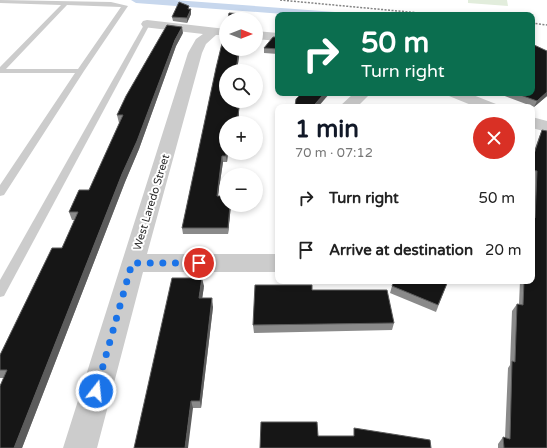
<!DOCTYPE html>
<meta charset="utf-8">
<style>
:root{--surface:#fff;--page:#f2f2f2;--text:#222;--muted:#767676;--accent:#111827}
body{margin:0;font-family:"Varela Round",sans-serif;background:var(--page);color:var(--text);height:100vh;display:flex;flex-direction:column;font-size:15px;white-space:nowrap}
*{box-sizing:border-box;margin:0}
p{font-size:13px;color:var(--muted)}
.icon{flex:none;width:22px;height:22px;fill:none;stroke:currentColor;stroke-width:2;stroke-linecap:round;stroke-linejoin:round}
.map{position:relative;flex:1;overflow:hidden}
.drawer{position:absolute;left:275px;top:104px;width:260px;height:180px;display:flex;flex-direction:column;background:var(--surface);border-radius:8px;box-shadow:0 2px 6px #0003}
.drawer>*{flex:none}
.top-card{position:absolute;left:275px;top:12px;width:260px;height:84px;border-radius:8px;box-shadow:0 2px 6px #0003;background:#0b6e4f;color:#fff;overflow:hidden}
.needle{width:26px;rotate:90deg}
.controls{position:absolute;left:219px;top:12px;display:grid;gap:8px}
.controls a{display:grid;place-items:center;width:44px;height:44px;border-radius:50%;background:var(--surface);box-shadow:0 2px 6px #0003;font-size:20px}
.pin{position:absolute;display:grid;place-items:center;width:34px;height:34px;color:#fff;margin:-17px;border:2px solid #fff;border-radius:50%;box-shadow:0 1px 4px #0007}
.me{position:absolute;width:44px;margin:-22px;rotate:16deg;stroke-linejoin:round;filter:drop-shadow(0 0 3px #0008)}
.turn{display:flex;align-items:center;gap:14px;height:84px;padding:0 20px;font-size:18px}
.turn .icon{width:52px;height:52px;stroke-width:2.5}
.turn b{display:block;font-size:28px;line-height:34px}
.round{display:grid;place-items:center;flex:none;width:42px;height:42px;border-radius:21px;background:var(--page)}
.headline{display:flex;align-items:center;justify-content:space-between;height:68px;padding:0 20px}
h1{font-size:24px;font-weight:700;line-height:30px;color:var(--accent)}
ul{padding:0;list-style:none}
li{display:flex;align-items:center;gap:12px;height:52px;padding:0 20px}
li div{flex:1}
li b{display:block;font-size:15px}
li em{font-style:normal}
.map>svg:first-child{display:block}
</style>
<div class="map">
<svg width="547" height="448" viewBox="0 0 547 448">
<rect width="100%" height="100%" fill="#fff"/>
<path fill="#e2eddc" d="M468 0H507L508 6 468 3Z"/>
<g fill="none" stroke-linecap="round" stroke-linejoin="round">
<path fill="#c7d7ed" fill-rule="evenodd" d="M131 0H174L335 12 340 15H296L136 3Z"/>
<g fill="#ccc" fill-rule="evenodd">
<path d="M0 0 111 2 128 6 84 71 4 195 0 196V185L75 73H0V67L61 5 0 3ZM67 5 121 7 78 69H6Z"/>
<path d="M145 23 150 24 4 296 0 297V280Z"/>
</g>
<g fill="#ccc" fill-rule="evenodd">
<path d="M147 20 226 29V35H216L206 44 202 53 147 254H278V272H143L97 448H63L188 53 196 39 203 34 143 27 141 24 143 21Z"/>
<path d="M256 31 278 33V41L256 39Z"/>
<path d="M354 93H371L357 107H339Z"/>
<path d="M446 93H468L496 104 498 107H476L449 96Z"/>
<path d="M532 117 547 121V132L532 128Z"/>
</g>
<g stroke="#848484" stroke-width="1.5" stroke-dasharray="2 1.5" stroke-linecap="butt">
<path d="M280 0 441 15"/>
<path d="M532 23 547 25"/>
</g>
</g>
<g fill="#8a8a8a">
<path d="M189 6V9H191V14L187 23 173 21 172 17Z"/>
<path d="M225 31H226V49H240L237 71H226V101H238V108H239V114L238 123H226V153H228L227 162H223L218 196H226V205H231L228 234H183L182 228 216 68Z"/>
<path d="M183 33 176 46 139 149 125 182 22 448H0L4 378H0V355L62 248 75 220H72L69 212 89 190 120 123H119L117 115Z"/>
<path d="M278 37V54L264 53V48Z"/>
<path d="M547 51V96L534 107 497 93H532Z"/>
<path d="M542 130 547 448H498V444L503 437 505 438 508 368 510 365 512 311 517 304H519L520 281H532V211L533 179H532V153L533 154 539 137Z"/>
<path d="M448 281 436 312 390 293 392 286Z"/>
<path d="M204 286 202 298 213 307 201 408H193L134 448Z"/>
<path d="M312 290 394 323 392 330 254 333 253 325Z"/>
</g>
<g fill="#5c5c5c">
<path d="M191 9V14L187 23V18Z"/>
<path d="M182 27 183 33 176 46 139 149 125 182 22 448H14L175 40Z"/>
<path d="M239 49H240L237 71H236Z"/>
<path d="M547 92V96L534 107 537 101Z"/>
<path d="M325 93H330L318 107H315V104Z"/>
<path d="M239 108V114L238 123H237Z"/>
<path d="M227 153H228L227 162 226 156Z"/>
<path d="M222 156 223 162 217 202V196Z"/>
<path d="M230 205H231L228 234V228Z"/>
<path d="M202 278 204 286 201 307 199 298Z"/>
<path d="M212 298 213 307 201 408 200 401Z"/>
<path d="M191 401 193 408 188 448H185Z"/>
</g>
<g fill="#161616" stroke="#5c5c5c">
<path d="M179 2 189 6 188 9H191L187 18 172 17Z"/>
<path d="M229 13 244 14 243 19H228Z"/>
<path d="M167 25 182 27 175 40 137 141 122 174 14 448H0V386L7 370H0V355L52 248H62L78 212H69L79 190H89L123 115H117L126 96Z"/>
<path d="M225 31H226V49H239L236 71H226V101H237V108H239L237 123H226V156H222L217 196H226V205H230L228 228H182L216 68Z"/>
<path d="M273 37H278V49L264 48Z"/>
<path d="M532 44 547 51V92L537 101 515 93H532Z"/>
<path d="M302 93H325L315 104V107H285V105L295 106 296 99Z"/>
<path d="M542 130 547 131V448H504L503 437 510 439 512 361 515 362 517 304 523 305 524 281H532V218H535L537 171 532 170V153L534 154Z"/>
<path d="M172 278H202L199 298H212L200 401H191L185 448H134Z"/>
<path d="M394 281H448L438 305 392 286Z"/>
<path d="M255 285H312V290H387L394 323 253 325Z"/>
<path d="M261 422H317L318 436H354V428L430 440 431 448H260Z"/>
</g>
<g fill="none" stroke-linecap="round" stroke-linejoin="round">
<path stroke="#1a73e8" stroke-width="7" stroke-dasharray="0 12.6" d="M96 391 132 263H199"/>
</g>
<g text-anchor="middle" stroke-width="4" stroke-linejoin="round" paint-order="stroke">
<g font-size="11" fill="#2f2f2f" stroke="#fff">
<text transform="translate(151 202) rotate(-73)" y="4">West Laredo Street</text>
</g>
</g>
</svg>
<div class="controls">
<a><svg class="needle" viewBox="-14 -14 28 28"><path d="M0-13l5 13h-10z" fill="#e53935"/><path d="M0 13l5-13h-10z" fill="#767676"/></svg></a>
<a><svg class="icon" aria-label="search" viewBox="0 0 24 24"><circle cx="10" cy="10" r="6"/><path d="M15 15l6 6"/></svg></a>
<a>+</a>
<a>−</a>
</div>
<div class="pin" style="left:199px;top:263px;background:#d93025"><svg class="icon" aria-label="arrive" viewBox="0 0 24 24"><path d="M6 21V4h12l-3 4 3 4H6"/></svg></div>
<svg class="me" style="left:96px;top:391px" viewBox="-20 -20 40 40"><circle r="17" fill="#1a73e8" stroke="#fff" stroke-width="3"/><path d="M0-11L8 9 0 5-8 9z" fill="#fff"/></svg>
<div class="top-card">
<div class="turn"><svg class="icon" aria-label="right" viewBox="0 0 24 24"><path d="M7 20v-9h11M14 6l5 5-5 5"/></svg><div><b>50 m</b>Turn right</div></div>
</div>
<section class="drawer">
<div class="headline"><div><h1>1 min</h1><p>70 m · 07:12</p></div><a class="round" style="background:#d93025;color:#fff"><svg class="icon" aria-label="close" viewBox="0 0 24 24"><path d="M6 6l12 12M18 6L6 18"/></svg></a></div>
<ul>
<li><svg class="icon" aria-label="right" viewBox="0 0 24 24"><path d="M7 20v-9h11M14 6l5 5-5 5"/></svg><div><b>Turn right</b></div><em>50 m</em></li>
<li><svg class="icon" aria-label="arrive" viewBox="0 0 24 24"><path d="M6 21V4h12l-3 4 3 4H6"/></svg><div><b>Arrive at destination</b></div><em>20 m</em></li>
</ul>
</section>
</div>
